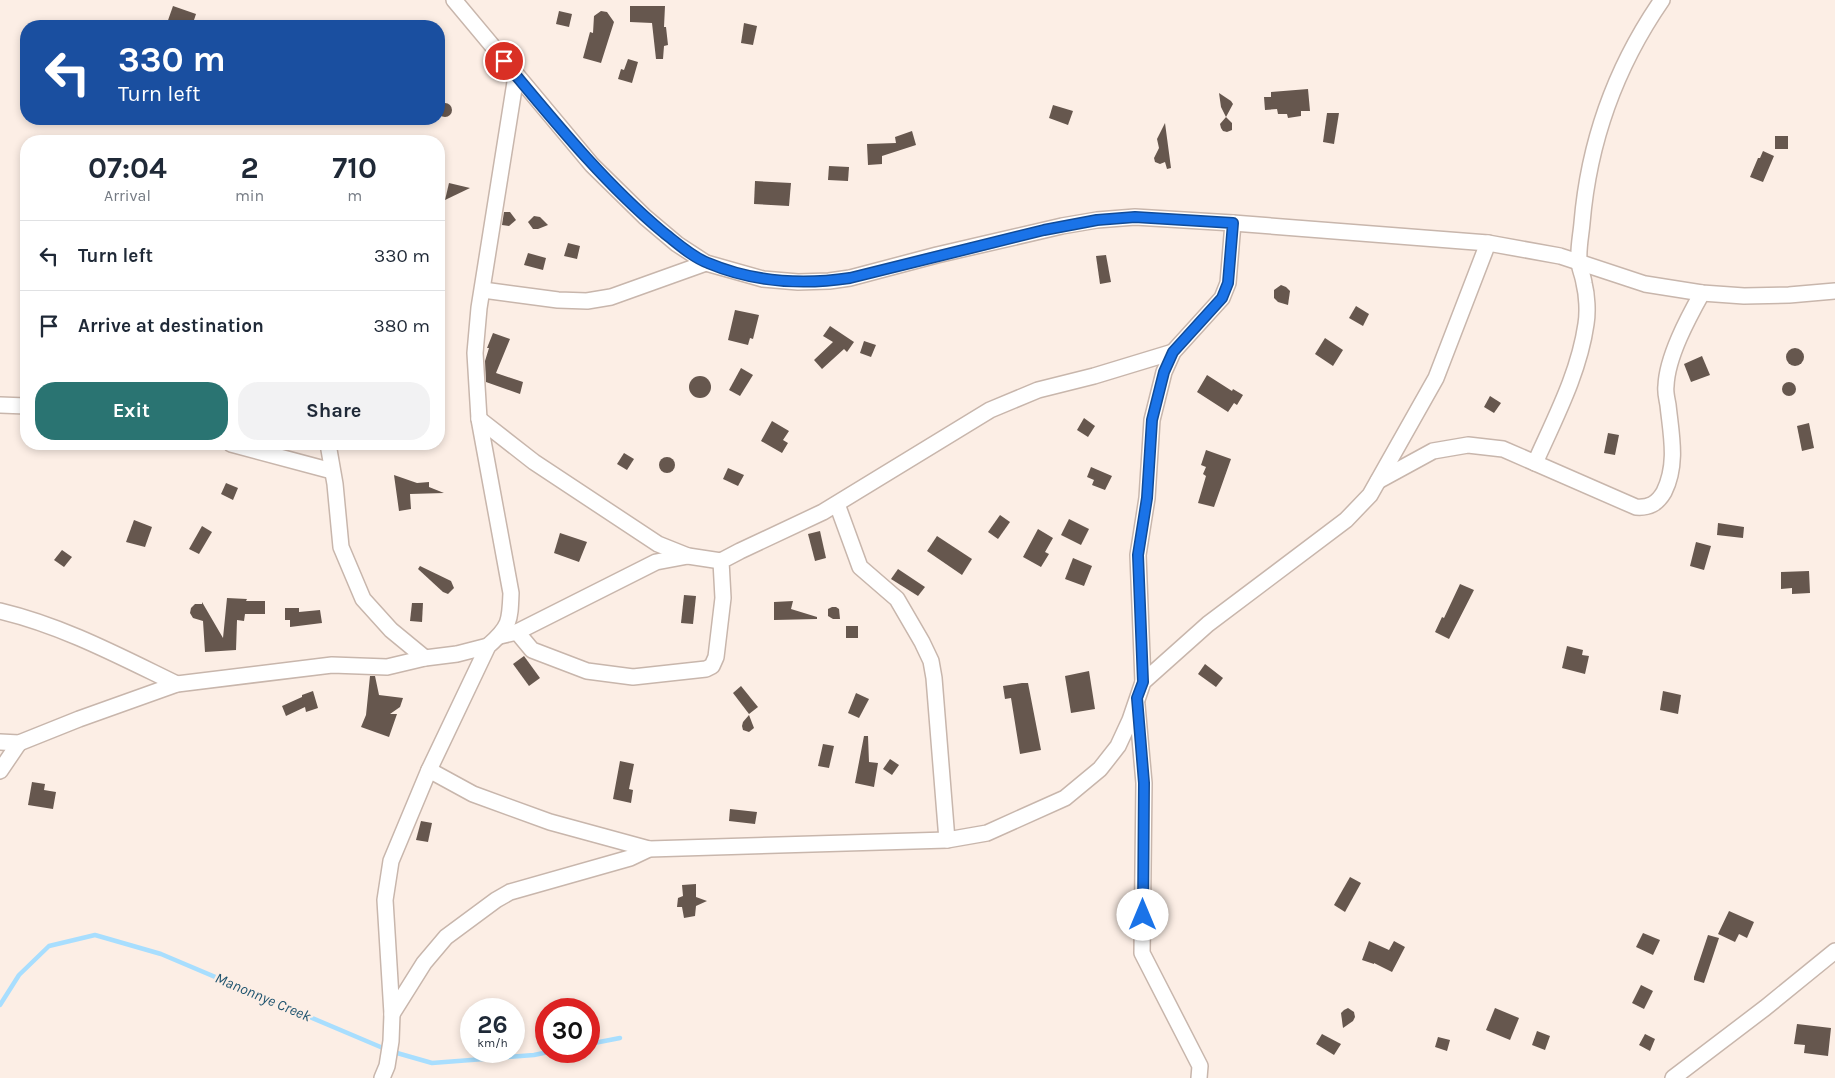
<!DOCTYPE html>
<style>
:root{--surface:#fff;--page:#f2f2f3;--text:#1f2937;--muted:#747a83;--line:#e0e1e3;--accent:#2a7472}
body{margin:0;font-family:Karla,sans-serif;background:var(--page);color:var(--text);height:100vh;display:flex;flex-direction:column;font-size:19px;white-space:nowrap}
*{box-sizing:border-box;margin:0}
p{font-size:16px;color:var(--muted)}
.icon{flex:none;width:28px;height:28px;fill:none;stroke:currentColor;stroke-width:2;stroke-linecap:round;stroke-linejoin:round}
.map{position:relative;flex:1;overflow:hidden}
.details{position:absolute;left:20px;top:135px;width:425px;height:315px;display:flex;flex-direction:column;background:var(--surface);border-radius:20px;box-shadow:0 2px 8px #0003}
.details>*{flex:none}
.hud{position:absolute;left:20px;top:20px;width:425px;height:105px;border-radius:20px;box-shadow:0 2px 8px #0003;background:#1a4fa0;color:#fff;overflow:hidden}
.speed{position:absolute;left:460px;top:998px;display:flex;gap:10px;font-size:25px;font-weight:700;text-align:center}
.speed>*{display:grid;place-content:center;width:65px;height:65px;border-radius:50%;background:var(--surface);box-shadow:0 2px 8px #0003;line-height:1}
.speed small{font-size:12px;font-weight:400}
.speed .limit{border:8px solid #d22;background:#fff;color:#111}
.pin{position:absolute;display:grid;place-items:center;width:42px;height:42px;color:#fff;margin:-21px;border:2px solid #fff;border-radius:50%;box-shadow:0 1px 5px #0007}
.me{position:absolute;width:55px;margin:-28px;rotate:0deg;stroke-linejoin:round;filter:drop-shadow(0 0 4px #0008)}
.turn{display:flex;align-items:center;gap:18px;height:105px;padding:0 15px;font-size:22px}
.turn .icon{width:65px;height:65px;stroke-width:2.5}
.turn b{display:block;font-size:35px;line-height:42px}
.eta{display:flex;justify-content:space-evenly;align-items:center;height:85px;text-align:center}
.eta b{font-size:30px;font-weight:700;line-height:35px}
.cta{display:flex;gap:10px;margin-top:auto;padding:10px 15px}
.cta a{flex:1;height:58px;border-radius:20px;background:var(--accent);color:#fff;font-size:20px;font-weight:700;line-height:58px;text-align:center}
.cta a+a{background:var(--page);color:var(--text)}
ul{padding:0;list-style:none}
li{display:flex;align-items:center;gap:15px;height:70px;padding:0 15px;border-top:1px solid var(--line)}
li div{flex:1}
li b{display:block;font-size:19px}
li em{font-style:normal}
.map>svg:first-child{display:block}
</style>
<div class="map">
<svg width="1835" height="1078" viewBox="0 0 1835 1078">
<rect width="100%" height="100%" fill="#fceee5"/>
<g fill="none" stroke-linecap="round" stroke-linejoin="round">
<g stroke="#a8defe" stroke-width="4.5">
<path d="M0 1005 19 975 49 946 95 935 161 954 390 1051 432 1063 534 1055 553 1051"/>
<path d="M589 1044 620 1038"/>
</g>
</g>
<g fill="#66574e">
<path d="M173 6 196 14 192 26H166Z"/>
<path d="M630 6H665L664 27H666L668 45 664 46 663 59H656L652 23 630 22Z"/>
<path d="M559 11 572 14 569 27 556 24Z"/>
<path d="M601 11 607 12 614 22 601 63 583 58 590 32 593 33 594 16Z"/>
<path d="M744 23 757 26 753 45 741 43Z"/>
<path d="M628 59 638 62 632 83 618 79 621 69 624 70Z"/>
<path d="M1308 89 1310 111H1301V116L1288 118 1287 114H1278L1277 109 1265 110 1264 97H1271V92Z"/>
<path d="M1219 93 1231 101 1233 104 1226 117 1232 123V130L1227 132 1223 131 1221 128 1220 124 1226 117 1221 107Z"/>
<circle cx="445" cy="110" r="7"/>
<path d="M1053 105 1073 111 1068 125 1049 118Z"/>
<path d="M1327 113H1339L1334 144 1323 142Z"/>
<path d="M1165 123 1171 168 1167 169 1165 162 1160 164 1155 162 1154 158 1159 148 1157 139Z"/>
<path d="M912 131 916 145 882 156V164L868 165 867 144 896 143 895 137Z"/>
<rect x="1775" y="136" width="13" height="13"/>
<path d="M1763 151 1774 156 1763 182 1750 177 1758 158H1760Z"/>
<path d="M829 166 849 167 848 181 828 180Z"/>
<path d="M755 181 791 183 789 206 754 204Z"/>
<path d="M449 183 470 188 445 200Z"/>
<path d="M504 212H510L516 220 509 226 502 225Z"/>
<path d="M534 216 540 217 548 225 538 229H533L528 222Z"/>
<path d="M568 243 580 246 577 259 564 256Z"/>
<path d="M528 253 546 258 543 270 524 265Z"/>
<path d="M1106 255 1111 282 1100 284 1096 256Z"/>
<path d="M1281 285 1286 287 1290 291 1288 305 1278 302 1274 298V290Z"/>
<path d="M1356 306 1369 314 1363 326 1349 318Z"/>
<path d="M735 310 759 315 753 339 750 338 748 345 728 340Z"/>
<path d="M830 326 854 342 847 352 844 349 822 369 814 360 833 342 823 336Z"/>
<path d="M493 333 510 339 496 373 523 382 520 394 486 382 485 361 489 348H487Z"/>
<path d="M1325 338 1343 350 1333 366 1315 354Z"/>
<path d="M864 341 876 345 871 357 860 353Z"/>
<circle cx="1795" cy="357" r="9"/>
<path d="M1702 356 1710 375 1691 382 1684 364Z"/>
<path d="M741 368 753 375 740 396 729 390Z"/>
<path d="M1207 375 1232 391 1233 389 1243 395 1237 405 1234 403 1228 412 1197 392Z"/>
<circle cx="700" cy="387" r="11"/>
<circle cx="1789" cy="389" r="7"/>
<path d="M1490 396 1501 403 1494 413 1484 407Z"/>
<path d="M1084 418 1095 426 1088 437 1077 430Z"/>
<path d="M772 421 789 431 783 440 788 443 782 453 761 441Z"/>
<path d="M1809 423 1814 448 1802 451 1797 426Z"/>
<path d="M1608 433 1619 435 1615 455 1604 453Z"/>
<path d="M1206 450 1231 459 1214 507 1198 503 1206 476 1203 474 1206 467 1201 465Z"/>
<path d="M624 453 634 459 627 470 617 464Z"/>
<circle cx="667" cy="465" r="8"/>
<path d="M1091 467 1112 476 1105 490 1092 485 1094 480 1087 477Z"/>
<path d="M728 468 744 475 738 486 723 479Z"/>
<path d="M394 475 417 483 429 482V487L444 493 410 494 411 509 399 511Z"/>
<path d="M226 483 238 488 233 500 221 494Z"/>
<path d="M1000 515 1010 522 998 539 988 532Z"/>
<path d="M1069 519 1089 529 1081 545 1061 535Z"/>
<path d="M134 520 152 527 145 547 126 542Z"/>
<path d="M1718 523 1744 527 1743 538 1717 535Z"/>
<path d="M202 526 212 532 199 554 189 549Z"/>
<path d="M1038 529 1053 538 1045 552 1049 554 1041 567 1023 557Z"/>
<path d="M820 531 826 558 815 561 808 534Z"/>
<path d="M560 533 587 542 579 562 554 553Z"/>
<path d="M937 536 972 559 962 575 927 551Z"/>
<path d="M1696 542 1711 546 1704 570 1690 566Z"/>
<path d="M62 550 72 557 64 567 54 560Z"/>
<path d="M1073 558 1092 566 1084 586 1065 579Z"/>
<path d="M420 566 451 581 454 588 448 594 443 592 418 569Z"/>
<path d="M898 569 925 587 918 596 891 579Z"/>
<path d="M1809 571 1810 593 1792 594V588L1781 589V572Z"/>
<path d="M1460 584 1474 590 1449 639 1435 632 1442 617 1444 618Z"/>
<path d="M684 595 696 596 693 624 681 623Z"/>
<path d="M227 598 247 599 246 601H265V614H245L244 621 237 620 236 650 205 652 203 621 193 618 190 613 191 608 195 604H202V602L223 638Z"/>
<path d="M793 601 791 609 817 617V619L774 620V602Z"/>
<path d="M412 603H423L422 622 410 621Z"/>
<path d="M832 607H836L839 609 840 619H833L828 616V609Z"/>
<path d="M285 608H299V612L320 610 322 623 290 627V620H285Z"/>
<rect x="846" y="626" width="12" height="12"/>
<path d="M1567 646 1583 650 1582 655 1589 656 1585 674 1562 668Z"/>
<path d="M524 656 540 678 529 686 513 664Z"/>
<path d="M1205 664 1223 678 1216 687 1198 674Z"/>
<path d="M1089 671 1095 709 1071 713 1065 676Z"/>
<path d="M370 676H375L379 695 403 698 400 707 390 714H397L389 737 361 727 366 715Z"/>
<path d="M1022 683H1028L1041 750 1020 754 1011 698 1005 699 1003 686Z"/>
<path d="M741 686 758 707 749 714 733 693Z"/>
<path d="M313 691 318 708 306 712 305 707 286 716 282 706 302 697V695Z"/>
<path d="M1663 691 1681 695 1678 714 1660 710Z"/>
<path d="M856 693 869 699 859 718 848 713Z"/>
<path d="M749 715 754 728 749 732 743 730 742 726 743 722Z"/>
<path d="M864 736H868L869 762 878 763 874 787 855 783Z"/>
<path d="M823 744 834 746 829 768 818 766Z"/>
<path d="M890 759 899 765 892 775 883 769Z"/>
<path d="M620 761 634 764 629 789 633 790 631 803 613 799Z"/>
<path d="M32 782 45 784 44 790 56 792 53 809 28 805Z"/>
<path d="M730 809 757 812 755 824 729 821Z"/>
<path d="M421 821 432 823 428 842 416 840Z"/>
<path d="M1350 877 1361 883 1345 912 1334 905Z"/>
<path d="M696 884V897L707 901 696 906 695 916 684 918 682 907H677L678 898 683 896 682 885Z"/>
<path d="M1729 911 1754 922 1747 938 1739 934 1735 942 1718 934Z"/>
<path d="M1643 933 1660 940 1653 955 1636 947Z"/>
<path d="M1708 935 1719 938 1704 983 1694 980V977Z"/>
<path d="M1369 941 1389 950 1394 941 1405 947 1392 972 1374 963V964L1362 960Z"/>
<path d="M1641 985 1653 991 1644 1009 1632 1003Z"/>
<path d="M1348 1008 1354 1012 1355 1017 1353 1021 1343 1028 1341 1013 1344 1010Z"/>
<path d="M1495 1008 1519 1018 1510 1040 1486 1030Z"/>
<path d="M1797 1024 1831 1028 1828 1056 1804 1053 1805 1045 1794 1044Z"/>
<path d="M1537 1031 1550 1036 1545 1050 1532 1045Z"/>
<path d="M1322 1034 1341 1044 1334 1055 1316 1044Z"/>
<path d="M1645 1034 1655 1039 1650 1051 1639 1045Z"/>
<path d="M1438 1037 1450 1040 1447 1051 1435 1047Z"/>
</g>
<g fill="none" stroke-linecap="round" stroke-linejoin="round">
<g stroke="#c8b6ac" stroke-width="18">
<g id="street">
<path d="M454 0 592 165 645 217 677 244 706 263 763 279 798 282 829 281 850 278 937 255 1062 226 1097 220 1135 217 1233 223 1488 243 1560 256 1645 284 1702 293 1744 296 1789 295 1835 291"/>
<path d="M483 290 558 300 587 301 611 297 706 263"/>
<path d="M0 405 26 406"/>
<path d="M479 419 534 462 658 544 688 556 721 561"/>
<path d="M231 444 332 471"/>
<path d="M328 444 335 484 341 547 363 599 391 630 425 658"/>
<path d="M1535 463C1555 418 1579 373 1586 324 1588 312 1587 295 1584 283 1583 275 1579 268 1579 261 1578 248 1581 235 1582 223 1589 140 1615 68 1662 0"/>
<path d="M1378 481 1433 451 1468 445 1503 449 1636 507C1649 508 1657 504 1664 492 1678 464 1671 434 1668 405 1667 399 1665 392 1666 386 1667 357 1688 318 1702 293"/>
<path d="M837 504 860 567 897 599 922 642 931 661 934 678 947 840"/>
<path d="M0 611C63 626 119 656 177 684"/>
<path d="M517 632 656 562 688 556"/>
<path d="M500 636 517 632 532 650 587 671 633 677 706 669 712 666 716 657 723 598 721 561 740 551 823 512 990 410 1038 390 1094 376 1173 352"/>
<path d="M1143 682 1138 555 1147 498 1152 420 1164 372 1173 352 1222 298 1228 283 1233 223"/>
<path d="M1137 705 1144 783 1142 953 1200 1066 1199 1078"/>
<path d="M0 742 19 743 79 719 177 684 332 665 387 667 425 658 457 654 488 646"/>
<path d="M429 770 473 794 550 822 649 849"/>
<path d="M0 771 19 743"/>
<path d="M392 1014 424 963 446 937 496 900 510 892 630 858 649 849 947 840 987 833 1065 798 1100 769 1118 746 1130 720 1143 682 1208 624 1346 520 1370 495 1436 378 1488 243"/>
<path d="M382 1078 387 1066 391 1041 392 1014 385 900 391 861 429 770 488 646C510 627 510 621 511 593L479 419 475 353 479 308 516 76"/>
<path d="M1673 1078 1765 1008 1835 951"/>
</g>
</g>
<use href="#street" stroke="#fff" stroke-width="15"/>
</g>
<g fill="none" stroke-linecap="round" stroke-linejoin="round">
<g stroke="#114b97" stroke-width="12">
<path id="route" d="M504 61C554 121 604 183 664 233 677 243 692 257 708 263 753 282 803 285 850 278L1044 230 1097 220 1135 217 1233 223 1228 283 1222 298 1173 352 1164 372 1152 420 1147 498 1138 555 1143 682 1137 698 1144 783 1143 915"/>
</g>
<use href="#route" stroke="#1a73e8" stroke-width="9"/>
</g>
<g text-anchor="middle" stroke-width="5" stroke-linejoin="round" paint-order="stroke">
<g font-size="15" font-style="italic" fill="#1e536e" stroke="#fceee5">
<text transform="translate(263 997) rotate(23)" y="5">Manonnye Creek</text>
</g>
</g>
</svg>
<div class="speed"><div>26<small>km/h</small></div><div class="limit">30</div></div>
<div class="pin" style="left:504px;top:61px;background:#d93025"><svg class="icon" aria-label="arrive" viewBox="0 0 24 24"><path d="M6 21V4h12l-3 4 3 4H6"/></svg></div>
<svg class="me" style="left:1143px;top:915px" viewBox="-20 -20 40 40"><circle r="19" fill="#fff"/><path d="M0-13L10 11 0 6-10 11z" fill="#1a73e8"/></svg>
<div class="hud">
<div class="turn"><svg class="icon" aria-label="left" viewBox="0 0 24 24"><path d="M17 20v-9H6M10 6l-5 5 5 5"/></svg><div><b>330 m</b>Turn left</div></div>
</div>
<section class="details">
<div class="eta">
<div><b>07:04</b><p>Arrival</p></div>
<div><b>2</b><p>min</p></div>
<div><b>710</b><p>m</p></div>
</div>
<ul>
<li><svg class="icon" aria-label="left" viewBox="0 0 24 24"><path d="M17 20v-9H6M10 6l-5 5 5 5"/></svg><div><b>Turn left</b></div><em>330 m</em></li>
<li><svg class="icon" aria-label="arrive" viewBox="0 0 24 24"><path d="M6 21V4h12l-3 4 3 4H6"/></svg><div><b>Arrive at destination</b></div><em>380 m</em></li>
</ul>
<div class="cta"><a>Exit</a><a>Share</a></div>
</section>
</div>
